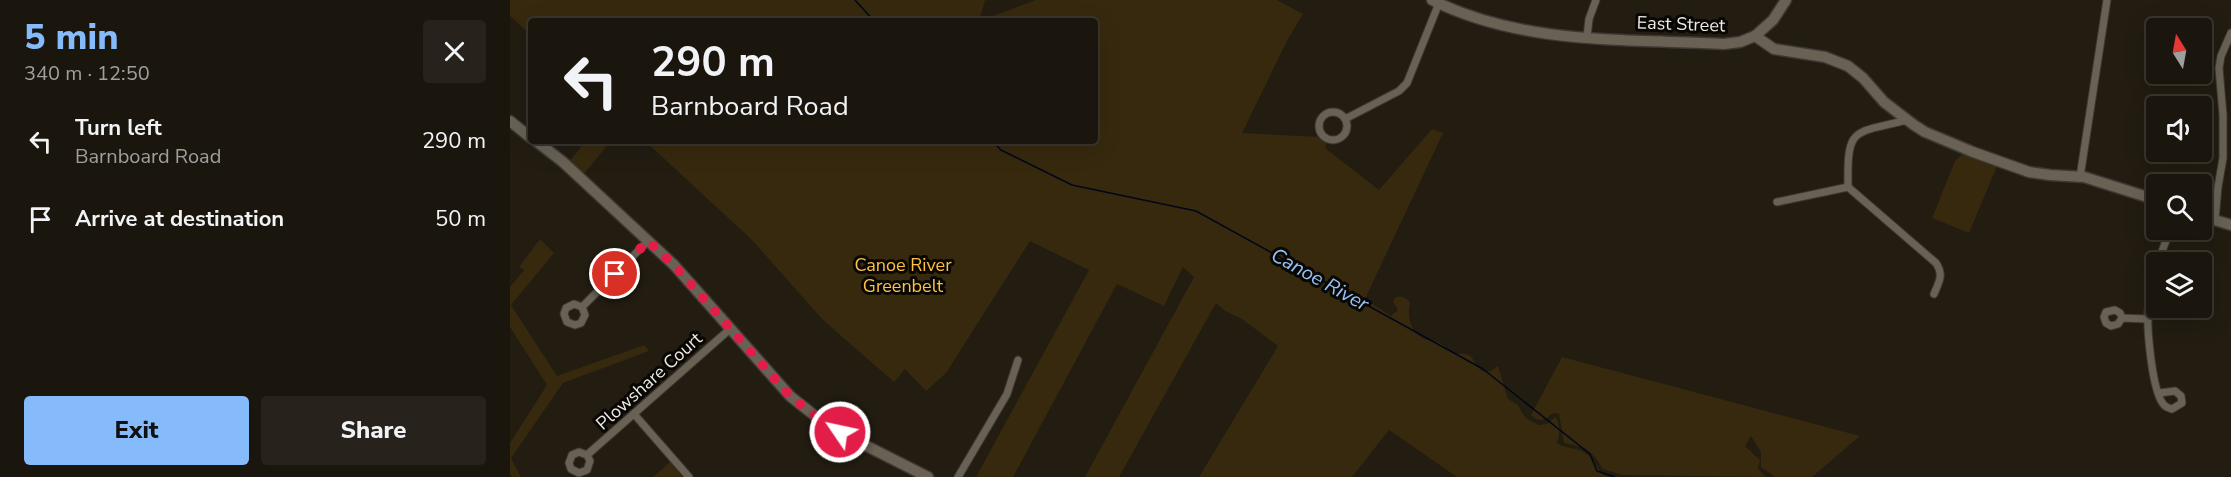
<!DOCTYPE html>
<meta charset="utf-8">
<style>
:root{--surface:#1a150d;--page:#27221b;--text:#f1f3f6;--muted:#9f9f9d;--line:#38342e;--accent:#85bbfb}
body{margin:0;font-family:"Nunito Sans",sans-serif;background:var(--page);color:var(--text);height:100vh;display:flex;flex-direction:column;font-size:22px;white-space:nowrap}
*{box-sizing:border-box;margin:0}
p{font-size:20px;color:var(--muted)}
.icon{flex:none;width:33px;height:33px;fill:none;stroke:currentColor;stroke-width:2;stroke-linecap:round;stroke-linejoin:round}
.map{position:relative;flex:1;overflow:hidden}
.side{display:flex;flex-direction:column;background:var(--surface);width:510px}
.side>*{flex:none}
.hud{position:absolute;left:18px;top:18px;width:570px;height:126px;border-radius:6px;box-shadow:0 6px 24px #0002,0 0 0 2px var(--line);background:#1a150d;color:var(--text);overflow:hidden}
.needle{width:39px;rotate:349deg}
.tools{position:absolute;left:1636px;top:18px;display:grid;gap:12px}
.tools a{display:grid;place-items:center;width:66px;height:66px;border-radius:6px;background:var(--surface);box-shadow:0 6px 24px #0002,0 0 0 2px var(--line);font-size:30px}
.pin{position:absolute;display:grid;place-items:center;width:51px;height:51px;color:#fff;margin:-26px;border:3px solid #fff;border-radius:50%;box-shadow:0 2px 6px #0007}
.me{position:absolute;width:66px;margin:-33px;rotate:304deg;stroke-linejoin:round;filter:drop-shadow(0 0 4px #0008)}
.turn{display:flex;align-items:center;gap:21px;height:126px;padding:0 24px;font-size:27px}
.turn .icon{width:78px;height:78px;stroke-width:2.5}
.turn b{display:block;font-size:42px;line-height:51px}
.round{display:grid;place-items:center;flex:none;width:63px;height:63px;border-radius:6px;background:var(--page)}
.headline{display:flex;align-items:center;justify-content:space-between;height:102px;padding:0 24px}
h1{font-size:36px;font-weight:800;line-height:45px;color:var(--accent)}
.primary-button{display:flex;gap:12px;margin-top:auto;padding:12px 24px}
.primary-button a{flex:1;height:69px;border-radius:6px;background:var(--accent);color:#111;font-size:24px;font-weight:800;line-height:69px;text-align:center}
.primary-button a+a{background:var(--page);color:var(--text)}
ul{padding:0;list-style:none}
li{display:flex;align-items:center;gap:18px;height:78px;padding:0 24px}
li div{flex:1}
li b{display:block;font-size:22px}
li em{font-style:normal}
main{display:flex;flex:1;min-height:0}
.map>svg:first-child{display:block}
</style>
<main>
<section class="side">
<div class="headline"><div><h1>5 min</h1><p>340 m · 12:50</p></div><a class="round"><svg class="icon" aria-label="close" viewBox="0 0 24 24"><path d="M6 6l12 12M18 6L6 18"/></svg></a></div>
<ul>
<li><svg class="icon" aria-label="left" viewBox="0 0 24 24"><path d="M17 20v-9H6M10 6l-5 5 5 5"/></svg><div><b>Turn left</b><p>Barnboard Road</p></div><em>290 m</em></li>
<li><svg class="icon" aria-label="arrive" viewBox="0 0 24 24"><path d="M6 21V4h12l-3 4 3 4H6"/></svg><div><b>Arrive at destination</b></div><em>50 m</em></li>
</ul>
<div class="primary-button"><a>Exit</a><a>Share</a></div>
</section>
<div class="map">
<svg width="1721" height="477" viewBox="0 0 1721 477">
<rect width="100%" height="100%" fill="#221c11"/>
<g fill="#36290e">
<path d="M0 0H475L469 21 526 0H767L793 14 778 39 732 133 809 137 817 142 815 148 869 190 922 129 933 133 855 299 881 316 888 310 883 301 885 298C890 295 898 298 900 303 897 316 900 332 914 339 918 340 923 340 928 342 934 344 937 350 943 353 947 355 952 353 956 354 966 357 965 370 976 372 981 372 985 368 988 366L998 399 1008 405 1014 416 1019 420 1029 425 1037 424 1045 417C1051 425 1050 434 1047 443 1055 449 1067 447 1075 453 1084 459 1086 467 1093 475L1100 477H947L879 430 842 477H689L768 346 732 319 715 311 706 303 609 477H575L684 277 673 267 654 306 607 284 503 477H466L579 270 520 241 436 373 416 391 395 369 384 382 313 320 242 240 135 141H585V21H21V35L0 16Z"/>
<path d="M76 141H101L73 175 58 163Z"/>
<path d="M1453 154 1487 166 1459 233 1422 218 1445 161Z"/>
<path d="M30 239 44 253 1 305 47 376 134 345 139 351 53 383 1 458 11 477H2L0 474V443L37 385 0 327V287L14 270 9 267Z"/>
<path d="M1052 357 1350 436 1302 477H1265L1251 467V452L1241 436 1235 446 1250 460 1248 469 1256 477 1112 475 1093 469 1086 458 1075 448 1054 443 1049 414 1043 413C1036 419 1030 424 1021 415Z"/>
<path d="M160 462 173 477H143Z"/>
</g>
<g fill="none" stroke-linecap="round" stroke-linejoin="round">
<g stroke="#00071b" stroke-width="1.5">
<path d="M345 0 364 21"/>
<path d="M482 141 491 150 562 185 686 211 973 369 1080 454 1087 471 1105 477"/>
</g>
<g stroke="#3d3833" stroke-width="9">
<g id="street">
<path d="M1077 37 1079 19 1086 0"/>
<circle cx="823" cy="126" r="14"/>
<path d="M835 119 889 91 897 83 929 3"/>
<path d="M1570 177 1597 0"/>
<path d="M1338 187C1337 125 1343 134 1397 120"/>
<path d="M1267 202 1338 187 1426 263C1434 275 1429 282 1424 294"/>
<path d="M1705 220 1708 187 1713 158V115L1709 68 1711 56 1721 33"/>
<path d="M1648 262 1660 230"/>
<path d="M1647 266C1642 281 1639 297 1638 312 1637 330 1642 392 1654 405 1657 408 1658 408 1662 409L1672 403 1671 396 1665 391 1649 393"/>
<path d="M72 307 75 315 71 323 65 325 57 322 54 314 56 308 64 304 72 307 138 241"/>
<path d="M1612 318 1608 324 1601 326 1596 323 1594 317 1596 312 1605 310 1610 313 1612 318 1638 319"/>
<path d="M124 414 179 477"/>
<path d="M77 455 80 461 77 470 69 473 61 469 59 463 62 455 69 452 77 455 220 329"/>
<path d="M448 477 497 394 508 360"/>
</g>
</g>
<g stroke="#3d3833" stroke-width="13">
<g id="secondary">
<path d="M922 0C1012 45 1116 39 1214 44L1230 42 1245 36 1264 49 1315 57 1338 66 1353 78 1374 102 1404 125 1415 132 1463 152 1519 172 1540 175 1574 177 1647 200"/>
<path d="M1245 36 1263 20 1276 0"/>
<path d="M0 121 21 138"/>
<path d="M26 141 53 162 164 265 280 396 319 427 418 477"/>
<path d="M1692 216 1721 225"/>
</g>
</g>
<use href="#street" stroke="#686154" stroke-width="7"/>
<use href="#secondary" stroke="#686154" stroke-width="10"/>
</g>
<g fill="none" stroke-linecap="round" stroke-linejoin="round">
<path stroke="#e11d48" stroke-width="10" stroke-dasharray="0 18" d="M105 274 138 241 164 265 280 396 319 427 330 432"/>
</g>
<g text-anchor="middle" stroke-width="6" stroke-linejoin="round" paint-order="stroke">
<g font-size="18" fill="#eeeae3" stroke="#090704">
<text transform="translate(1171 24) rotate(2)" y="6">East Street</text>
<text transform="translate(139 381) rotate(-42)" y="6">Plowshare Court</text>
</g>
<g font-size="18" fill="#fdc242" stroke="#090704">
<text x="393" y="271">Canoe River<tspan x="393" dy="21">Greenbelt</tspan></text>
</g>
<g font-size="20" font-style="italic" fill="#95c2f9" stroke="#090704">
<text transform="translate(810 279) rotate(29)" y="7">Canoe River</text>
</g>
</g>
</svg>
<div class="tools">
<a><svg class="needle" viewBox="-14 -14 28 28"><path d="M0-13l5 13h-10z" fill="#e53935"/><path d="M0 13l5-13h-10z" fill="#9f9f9d"/></svg></a>
<a><svg class="icon" aria-label="sound" viewBox="0 0 24 24"><path d="M4 9h4l5-4v14l-5-4H4zM17 9q2 3 0 6"/></svg></a>
<a><svg class="icon" aria-label="search" viewBox="0 0 24 24"><circle cx="10" cy="10" r="6"/><path d="M15 15l6 6"/></svg></a>
<a><svg class="icon" aria-label="layers" viewBox="0 0 24 24"><path d="M12 4l9 5-9 5-9-5zM3 14l9 5 9-5"/></svg></a>
</div>
<div class="pin" style="left:105px;top:274px;background:#d93025"><svg class="icon" aria-label="arrive" viewBox="0 0 24 24"><path d="M6 21V4h12l-3 4 3 4H6"/></svg></div>
<svg class="me" style="left:330px;top:432px" viewBox="-20 -20 40 40"><circle r="17" fill="#e11d48" stroke="#fff" stroke-width="3"/><path d="M0-11L8 9 0 5-8 9z" fill="#fff"/></svg>
<div class="hud">
<div class="turn"><svg class="icon" aria-label="left" viewBox="0 0 24 24"><path d="M17 20v-9H6M10 6l-5 5 5 5"/></svg><div><b>290 m</b>Barnboard Road</div></div>
</div>
</div>
</main>
